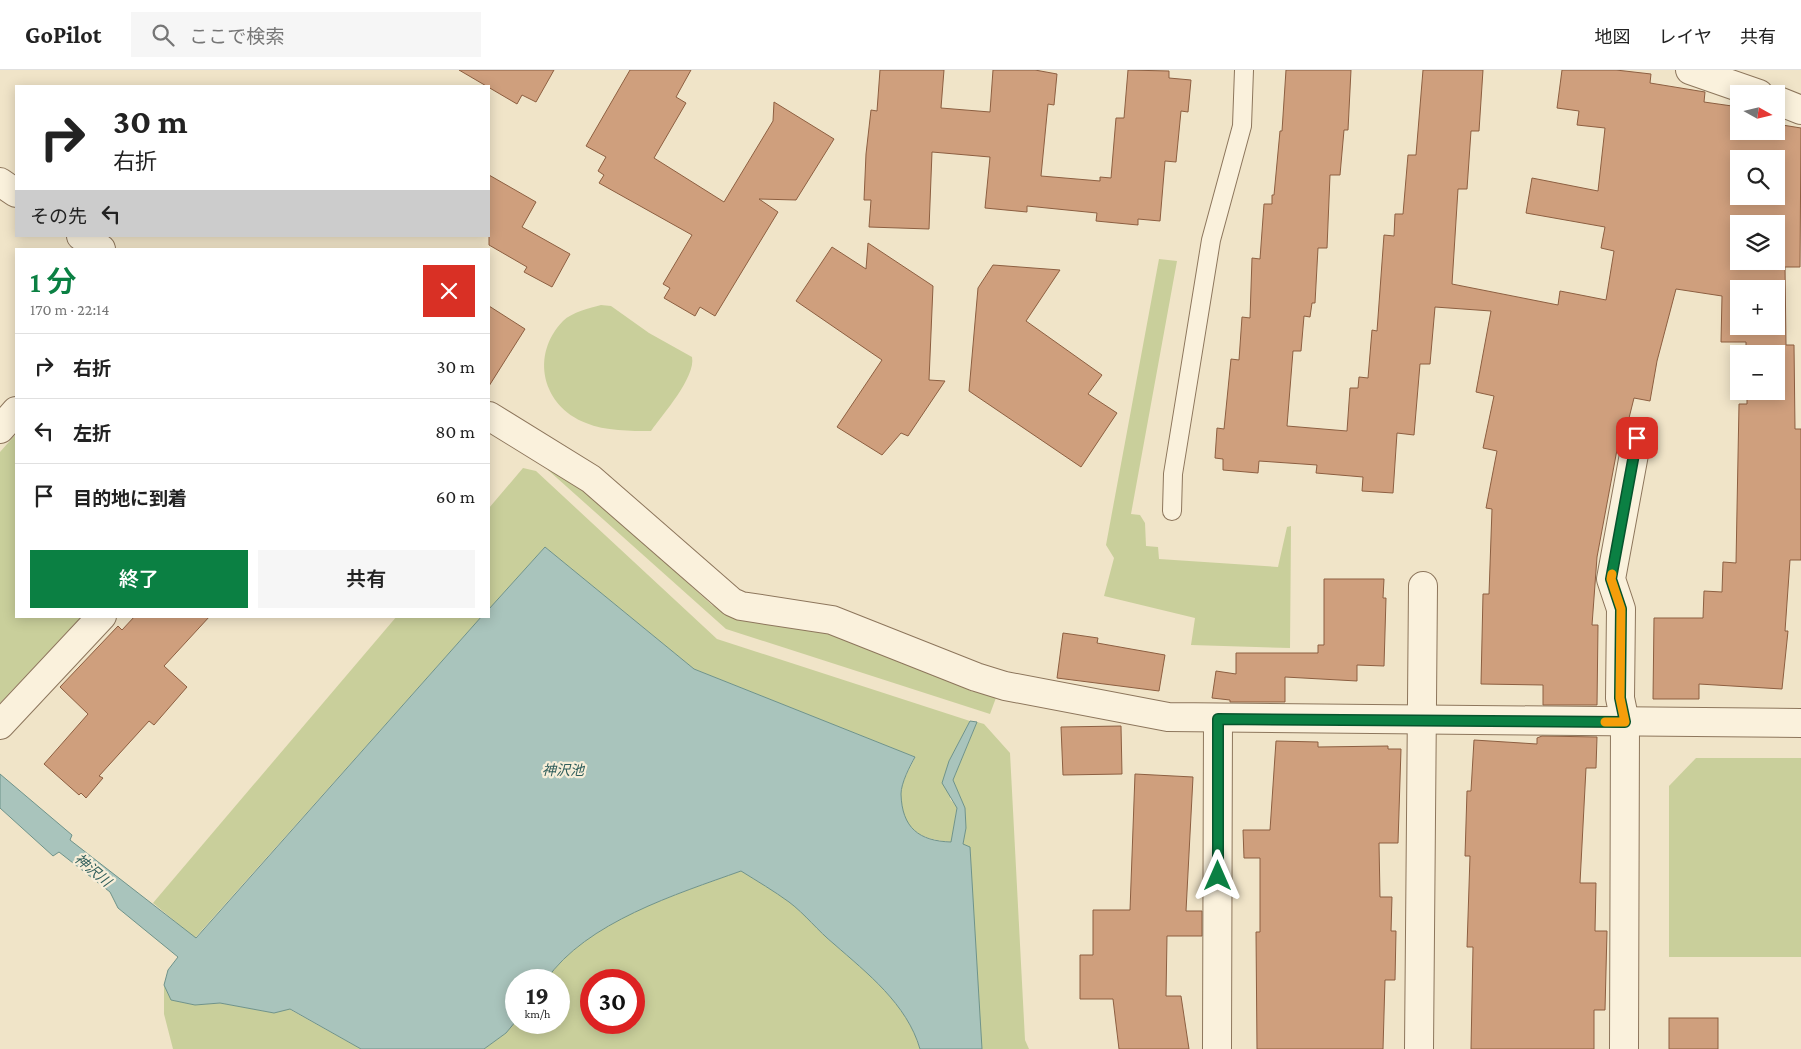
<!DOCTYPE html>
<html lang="ja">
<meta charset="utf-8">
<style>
:root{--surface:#fff;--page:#f6f6f6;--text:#222;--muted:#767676;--line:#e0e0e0;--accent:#0b8043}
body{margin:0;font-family:"Crimson Pro","Noto Sans JP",serif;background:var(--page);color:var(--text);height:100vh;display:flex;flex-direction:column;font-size:19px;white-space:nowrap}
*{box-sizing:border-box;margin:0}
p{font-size:16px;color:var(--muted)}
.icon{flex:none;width:28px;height:28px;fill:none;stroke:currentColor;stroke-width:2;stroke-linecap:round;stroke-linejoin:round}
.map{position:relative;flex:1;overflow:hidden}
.details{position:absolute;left:15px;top:178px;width:475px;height:370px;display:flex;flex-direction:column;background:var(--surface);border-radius:0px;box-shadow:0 2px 12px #0003}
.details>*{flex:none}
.banner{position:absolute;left:15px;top:15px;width:475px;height:152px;border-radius:0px;box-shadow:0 2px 12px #0003;background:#fff;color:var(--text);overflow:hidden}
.needle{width:32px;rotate:98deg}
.controls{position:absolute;left:1730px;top:15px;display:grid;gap:10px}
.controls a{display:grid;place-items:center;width:55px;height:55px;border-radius:0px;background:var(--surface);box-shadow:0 2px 12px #0003;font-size:25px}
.speed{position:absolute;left:505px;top:899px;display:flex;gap:10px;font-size:25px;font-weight:700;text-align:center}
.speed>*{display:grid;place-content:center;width:65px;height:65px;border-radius:50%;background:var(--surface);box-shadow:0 2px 12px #0003;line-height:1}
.speed small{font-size:12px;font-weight:400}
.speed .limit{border:8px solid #d22;background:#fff;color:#111}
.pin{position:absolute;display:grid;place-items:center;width:42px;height:42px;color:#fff;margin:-21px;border-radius:10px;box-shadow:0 2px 8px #0006}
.me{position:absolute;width:55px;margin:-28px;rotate:0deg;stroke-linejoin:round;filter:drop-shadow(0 0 4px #0008)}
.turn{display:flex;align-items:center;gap:18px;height:105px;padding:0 15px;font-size:22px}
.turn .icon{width:65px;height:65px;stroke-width:2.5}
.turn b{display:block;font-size:35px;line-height:42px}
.then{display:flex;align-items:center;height:48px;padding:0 15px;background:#0003;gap:10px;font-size:19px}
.round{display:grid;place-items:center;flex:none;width:52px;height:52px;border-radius:0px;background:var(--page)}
.overview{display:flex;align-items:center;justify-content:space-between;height:85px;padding:0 15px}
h1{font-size:30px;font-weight:600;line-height:38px;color:var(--accent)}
.primary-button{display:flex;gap:10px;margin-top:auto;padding:10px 15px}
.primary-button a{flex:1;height:58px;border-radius:0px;background:var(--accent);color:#fff;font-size:20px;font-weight:600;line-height:58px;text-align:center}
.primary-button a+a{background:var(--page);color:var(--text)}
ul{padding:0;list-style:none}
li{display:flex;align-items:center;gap:15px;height:65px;padding:0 15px;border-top:1px solid var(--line)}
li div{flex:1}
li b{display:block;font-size:19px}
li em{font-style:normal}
header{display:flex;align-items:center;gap:30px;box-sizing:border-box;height:70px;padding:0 25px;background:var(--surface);border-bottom:1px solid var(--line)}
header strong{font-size:24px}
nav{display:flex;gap:28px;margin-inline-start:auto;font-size:18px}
.search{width:350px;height:45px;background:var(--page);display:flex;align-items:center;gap:12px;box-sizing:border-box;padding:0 18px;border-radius:0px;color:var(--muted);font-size:19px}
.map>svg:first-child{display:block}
</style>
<header>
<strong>GoPilot</strong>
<div class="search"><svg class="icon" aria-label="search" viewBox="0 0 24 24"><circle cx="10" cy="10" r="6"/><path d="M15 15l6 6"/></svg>ここで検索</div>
<nav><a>地図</a><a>レイヤ</a><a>共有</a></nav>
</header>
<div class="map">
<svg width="1801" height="979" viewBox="0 0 1801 979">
<rect width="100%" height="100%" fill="#f0e4c8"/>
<g fill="#c9cf9b" fill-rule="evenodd">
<path d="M1159 189 1177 191 1131 444 1140 445 1145 453 1146 476 1158 477 1159 489 1278 497 1287 457 1291 456 1290 578 1191 575 1195 548 1104 526 1114 488 1106 475Z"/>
<path d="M601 235 611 236 649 263 692 287C696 307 663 344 651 361 631 361 605 361 586 353 542 336 530 285 563 251 572 242 590 238 601 235Z"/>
<path d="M16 364V546H82L0 633V382Z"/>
<path d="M549 396 580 415 712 535 737 547 831 562 961 612 970 621 997 625 990 644 726 559 548 400Z"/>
<path d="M523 398 536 401 717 569 970 651 949 691 950 729 957 737 951 772C919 769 901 760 901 724 901 712 911 697 915 687L694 599 545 477 489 539V438Z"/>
<path d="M397 546H482L195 868 153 833Z"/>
<path d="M977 652 984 654 1010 683 1025 970 1029 979H982L980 966 963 774 966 758 965 738 953 710Z"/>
<path d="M1696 688H1801V887H1669V716Z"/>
<path d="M741 801C757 811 774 821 789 832 805 844 818 861 834 874 867 903 907 934 920 979H484L506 963 516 951 559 952V910H546C587 851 676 825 741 801ZM591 910H634V952H591Z"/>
<path d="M164 915 171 930 195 935 220 933 274 943 289 939 361 979H173L164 944Z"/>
</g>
<path fill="#a9c4bc" stroke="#6f938a" d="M545 477 694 599 915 687C910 696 901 713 901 724 902 758 919 771 951 772L957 738 942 713 949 691 970 651 977 652 953 710 965 738 966 758 963 774 970 777 982 979H920C907 934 867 903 834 874 818 861 805 844 789 832 774 821 757 811 741 801 677 824 586 852 546 910H516V951L506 963 484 979H361L290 939 274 943 220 933 195 935 171 930 164 915 168 900 178 887 118 838 110 822 59 782 53 786 0 738V704L72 765 70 770 196 868 482 546H489V539Z"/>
<g fill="#cf9f7d" stroke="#8d5f41" fill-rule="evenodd">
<path d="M459 0H554L536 32 522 25 517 34Z"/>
<path d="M630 0H691L676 27 686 33 654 88 724 132 773 51 774 32 834 69 796 130 759 129 778 142 715 246 700 237 695 246 664 228 670 218 663 214 692 165 599 113 604 105 598 101 606 87 586 76Z"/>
<path d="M880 0H944L941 38 990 42 993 0H1035L1057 4 1054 35 1048 34 1041 106 1100 111V107L1111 108 1116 48H1124L1128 0 1169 1V8L1191 10 1188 42 1181 41 1176 92 1165 91 1160 151 1138 149V155L1096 151 1097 143 1027 136V142L985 138 990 87 932 82 929 159 869 157 871 130H864L866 84 871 40 877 41Z"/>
<path d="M1286 0H1351L1348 60H1344L1340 105H1330L1327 178H1318L1315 233H1312L1310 247 1304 246 1301 281H1293L1287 356 1347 361 1350 318H1358L1359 307 1368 308 1372 260 1377 261 1384 165 1394 166 1395 144H1403L1408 85H1416L1423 0H1483L1479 61H1471L1467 119H1458L1452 214 1558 235 1560 221 1606 230 1614 181 1601 178 1605 157 1526 143 1532 108 1598 121 1605 58 1577 55 1579 41 1557 38 1562 0H1616L1651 4 1650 13 1705 22 1704 32 1739 37V61H1776V54L1801 58 1800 197H1785L1786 275H1794L1795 359H1801V490H1790L1785 561H1788L1782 619 1699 614V629H1653L1654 548H1703L1704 521 1722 522 1723 492 1736 493 1739 334H1747V321H1776V284H1746V272H1721L1722 226 1676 219 1657 291 1650 331 1634 328 1627 356 1619 369 1597 487 1592 555H1598L1597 635H1543V615L1481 614 1483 524H1489L1492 439 1486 438 1497 381 1483 378 1494 326 1476 322 1491 241 1435 237 1430 294H1420L1414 365 1397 363 1393 423 1362 421 1363 407 1316 403 1317 395 1259 391 1258 403 1223 400V389L1215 388 1217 358 1224 359 1231 289 1239 290 1242 247 1250 248 1252 188 1260 189 1264 134H1272V125H1274L1280 61H1282ZM1739 89H1776V126H1739ZM1739 154H1776V191H1739ZM1739 219H1776V256H1739Z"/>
<path d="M489 105 536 132 522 157 570 184 552 217 524 202 527 197 489 175Z"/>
<path d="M868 173 933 216 929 310 945 311 908 366 901 363 882 385 837 357 882 290 796 231 832 177 866 199Z"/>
<path d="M993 195 1060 200 1026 251 1102 305 1088 324 1117 343 1081 397 969 321 978 218Z"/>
<path d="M489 236 525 259 489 316Z"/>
<path d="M1324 509H1384L1383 528H1386L1384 596 1357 595V611L1285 607V632H1230V630L1212 628 1216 601 1236 604V583H1318V575H1324Z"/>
<path d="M135 546H210L164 596 187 617 154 655 149 651 99 706 103 708 86 728 81 723 79 725 44 694 88 644 60 617 118 556 122 560Z"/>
<path d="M1063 563 1098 568 1097 573 1165 585 1159 621 1057 608Z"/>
<path d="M1121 656 1122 704 1063 705 1061 657Z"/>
<path d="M1542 666 1597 667 1596 698H1586L1580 813H1596L1595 861H1607L1605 940H1594V979H1471L1473 877H1467L1470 786H1465L1467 721H1471L1474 670 1537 674V668Z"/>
<path d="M1276 671 1318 672V677L1388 676V679H1401L1398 773H1379L1380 827H1392L1391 861H1396L1395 910H1385L1383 979H1257L1256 862H1260V788H1244L1243 760H1270Z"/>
<path d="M1135 704 1193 707 1186 841H1202V866H1167L1166 926H1181L1189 979H1119L1113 929H1080V885H1093V840H1130Z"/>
<rect x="1669" y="948" width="49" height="31"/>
</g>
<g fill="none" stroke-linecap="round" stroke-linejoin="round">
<g stroke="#8d765c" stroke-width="20">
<path id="service" d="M1172 441 1173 404 1211 170 1242 56 1244 0"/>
</g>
<g stroke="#8d765c" stroke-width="30">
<g id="minor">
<path d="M1690 0 1759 24"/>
<path d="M1776 30 1801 40"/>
<path d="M0 112 16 123"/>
<path d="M81 166 101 179"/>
<path d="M489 346 591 409 732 532 741 536 832 550 976 607 1005 616 1168 647 1801 653"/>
<path d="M0 359 16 341"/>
<path d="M0 655 102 546"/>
<path d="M1217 979 1218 649"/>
<path d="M1419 979 1423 516"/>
<path d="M1624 979 1625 652 1620 628 1621 539 1611 509 1637 368"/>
</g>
</g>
<use href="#service" stroke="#faf1dc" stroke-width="18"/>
<use href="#minor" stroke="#faf1dc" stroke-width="28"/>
</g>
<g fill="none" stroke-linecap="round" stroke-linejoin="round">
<g stroke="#07532c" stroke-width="12">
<path id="route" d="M1218 806V649L1625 652 1620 628 1621 539 1611 509 1637 368"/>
</g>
<use href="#route" stroke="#0b8043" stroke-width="9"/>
<path stroke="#f59e0b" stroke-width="9" d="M1605 652H1625L1620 628 1621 539 1611 509 1612 504"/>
</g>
<g text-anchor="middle" stroke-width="4.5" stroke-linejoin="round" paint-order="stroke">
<g font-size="14" font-style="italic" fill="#2f5d5a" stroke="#f7eed8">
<text x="563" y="705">神沢池</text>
<text transform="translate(93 800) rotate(40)" y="5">神沢川</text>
</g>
</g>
</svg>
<div class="controls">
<a><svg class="needle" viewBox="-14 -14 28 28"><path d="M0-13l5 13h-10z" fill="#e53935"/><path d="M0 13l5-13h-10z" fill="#767676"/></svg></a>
<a><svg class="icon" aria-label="search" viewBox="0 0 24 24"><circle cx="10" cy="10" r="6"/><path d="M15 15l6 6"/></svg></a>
<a><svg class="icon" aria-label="layers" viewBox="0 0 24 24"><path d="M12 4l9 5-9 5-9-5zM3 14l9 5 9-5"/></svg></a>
<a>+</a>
<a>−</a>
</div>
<div class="speed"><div>19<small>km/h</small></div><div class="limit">30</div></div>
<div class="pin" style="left:1637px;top:368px;background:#d93025"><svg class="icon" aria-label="arrive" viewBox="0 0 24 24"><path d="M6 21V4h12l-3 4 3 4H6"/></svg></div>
<svg class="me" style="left:1218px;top:806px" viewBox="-20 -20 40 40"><path d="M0-17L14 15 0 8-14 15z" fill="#0b8043" stroke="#fff" stroke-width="4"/></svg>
<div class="banner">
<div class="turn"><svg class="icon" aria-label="right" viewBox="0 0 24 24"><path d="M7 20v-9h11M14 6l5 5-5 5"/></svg><div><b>30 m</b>右折</div></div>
<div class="then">その先<svg class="icon" aria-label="left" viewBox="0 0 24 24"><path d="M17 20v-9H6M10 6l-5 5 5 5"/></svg></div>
</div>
<section class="details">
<div class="overview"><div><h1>1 分</h1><p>170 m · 22:14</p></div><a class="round" style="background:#d93025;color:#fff"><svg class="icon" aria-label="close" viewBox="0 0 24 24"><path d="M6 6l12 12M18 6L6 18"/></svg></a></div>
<ul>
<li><svg class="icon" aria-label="right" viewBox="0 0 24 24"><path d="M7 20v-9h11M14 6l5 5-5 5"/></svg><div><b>右折</b></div><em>30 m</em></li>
<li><svg class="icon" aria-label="left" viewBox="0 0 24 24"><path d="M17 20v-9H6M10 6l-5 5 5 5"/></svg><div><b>左折</b></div><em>80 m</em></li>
<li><svg class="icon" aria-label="arrive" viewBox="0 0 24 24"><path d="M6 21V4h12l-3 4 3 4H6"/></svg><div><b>目的地に到着</b></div><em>60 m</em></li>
</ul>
<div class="primary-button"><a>終了</a><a>共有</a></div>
</section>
</div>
